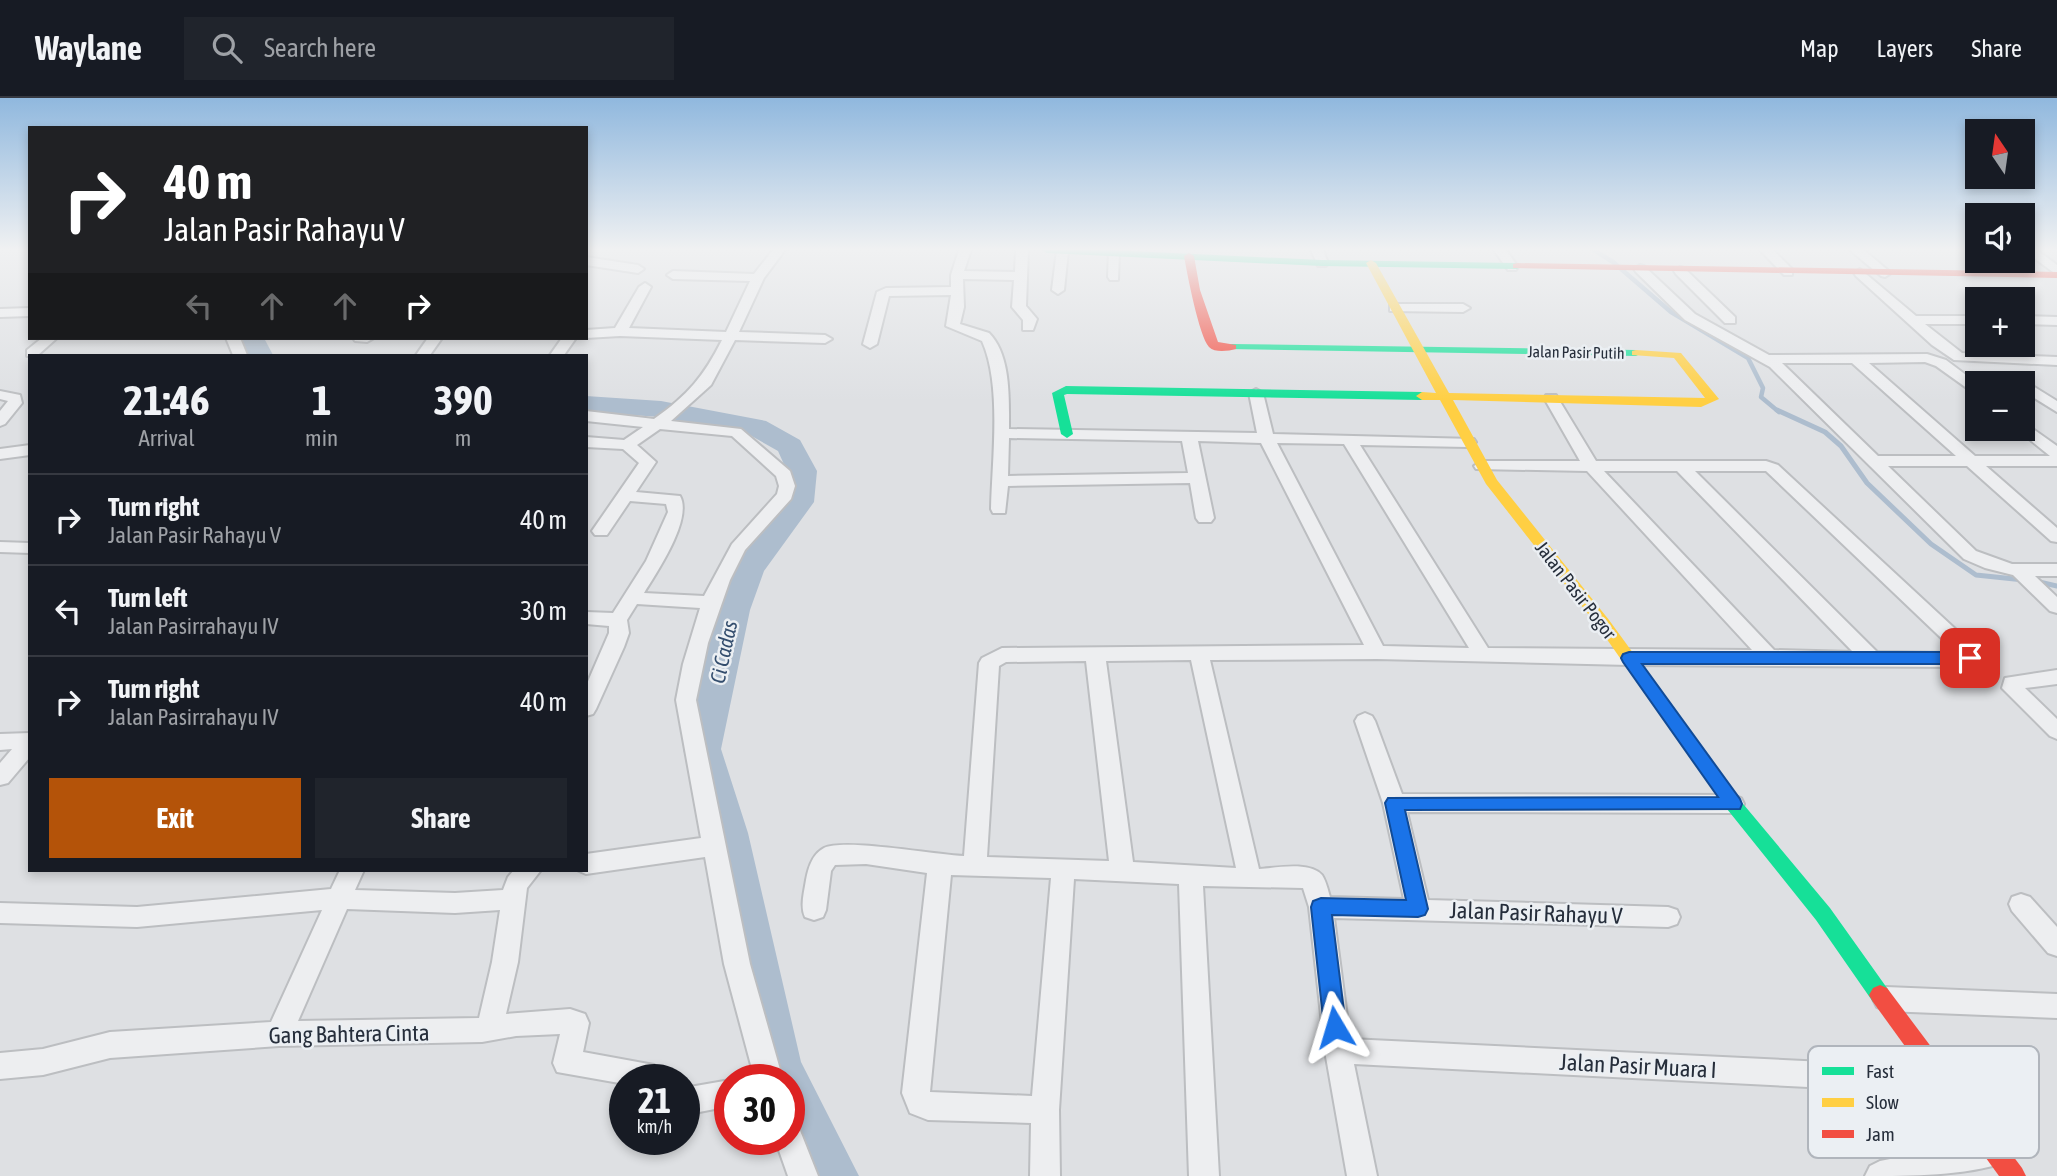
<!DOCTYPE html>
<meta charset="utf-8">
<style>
:root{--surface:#171b24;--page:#20242c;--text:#f1f3f6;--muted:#9ea1a6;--line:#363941;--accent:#b45309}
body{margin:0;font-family:"Asap Condensed",sans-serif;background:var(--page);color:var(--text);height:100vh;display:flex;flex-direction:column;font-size:26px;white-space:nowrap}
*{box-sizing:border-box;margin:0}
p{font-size:23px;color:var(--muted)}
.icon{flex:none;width:38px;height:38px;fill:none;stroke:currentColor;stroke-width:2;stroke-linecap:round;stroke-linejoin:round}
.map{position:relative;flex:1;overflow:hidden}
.details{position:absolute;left:28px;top:256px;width:560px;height:518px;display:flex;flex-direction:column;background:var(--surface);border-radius:0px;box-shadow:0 4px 10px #0003}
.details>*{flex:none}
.hud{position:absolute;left:28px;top:28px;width:560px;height:214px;border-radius:0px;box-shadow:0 4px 10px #0003;background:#202124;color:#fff;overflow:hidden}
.needle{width:46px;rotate:347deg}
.buttons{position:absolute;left:1965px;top:21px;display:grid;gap:14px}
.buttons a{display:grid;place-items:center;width:70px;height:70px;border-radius:0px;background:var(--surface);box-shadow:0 4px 10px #0003;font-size:35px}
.speed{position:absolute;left:609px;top:966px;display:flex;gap:14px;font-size:35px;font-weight:700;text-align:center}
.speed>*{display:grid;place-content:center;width:91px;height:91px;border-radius:50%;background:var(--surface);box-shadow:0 4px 10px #0003;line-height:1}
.speed small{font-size:18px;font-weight:400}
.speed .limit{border:10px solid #d22;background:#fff;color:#111}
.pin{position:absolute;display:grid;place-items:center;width:60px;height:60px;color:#fff;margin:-30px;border-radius:14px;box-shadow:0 4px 10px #0006}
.me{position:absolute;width:77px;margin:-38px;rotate:353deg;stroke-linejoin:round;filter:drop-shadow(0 0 5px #0008)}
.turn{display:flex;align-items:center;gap:24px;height:147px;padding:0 21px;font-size:32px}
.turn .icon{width:91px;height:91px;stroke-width:2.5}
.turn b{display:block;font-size:49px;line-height:60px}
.lanes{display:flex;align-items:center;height:66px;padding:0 21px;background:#0003;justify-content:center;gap:35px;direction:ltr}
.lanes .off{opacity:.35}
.eta{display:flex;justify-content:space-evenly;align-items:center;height:119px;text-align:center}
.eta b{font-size:42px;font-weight:700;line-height:49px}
.cta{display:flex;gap:14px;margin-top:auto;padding:14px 21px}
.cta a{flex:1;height:80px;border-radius:0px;background:var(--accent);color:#fff;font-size:28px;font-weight:700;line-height:80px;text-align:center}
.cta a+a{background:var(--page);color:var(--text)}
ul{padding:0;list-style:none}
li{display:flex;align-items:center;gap:21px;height:91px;padding:0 21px;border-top:2px solid var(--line)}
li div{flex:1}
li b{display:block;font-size:26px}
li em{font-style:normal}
header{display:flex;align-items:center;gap:42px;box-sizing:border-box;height:98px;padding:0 35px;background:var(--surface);border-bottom:2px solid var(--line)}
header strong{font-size:33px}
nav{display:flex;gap:38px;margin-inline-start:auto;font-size:24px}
.search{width:490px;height:63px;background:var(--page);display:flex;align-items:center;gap:18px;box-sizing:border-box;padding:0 24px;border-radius:0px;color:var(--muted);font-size:26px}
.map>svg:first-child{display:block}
</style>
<header>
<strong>Waylane</strong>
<div class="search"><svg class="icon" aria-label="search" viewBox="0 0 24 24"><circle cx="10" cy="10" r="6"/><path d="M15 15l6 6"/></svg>Search here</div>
<nav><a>Map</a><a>Layers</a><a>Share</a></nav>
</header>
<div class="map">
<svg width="2057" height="1078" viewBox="0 0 2057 1078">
<rect width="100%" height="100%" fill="#dee0e3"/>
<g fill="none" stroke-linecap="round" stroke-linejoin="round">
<path stroke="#adbdce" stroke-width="4.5" d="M1594 152 1613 164 1671 214 1748 260 1763 290 1761 299 1779 314"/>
<g stroke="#adbdce" stroke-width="5">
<path d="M1777 312 1825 334 1841 348 1867 385 1931 446 1976 477 2024 482"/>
<path d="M2035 483 2057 488"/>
</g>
<g fill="#adbdce" fill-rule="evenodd">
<path d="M240 240H264L273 257H247Z"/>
<path d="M586 298 661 303 766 323 800 342 817 373 814 404 764 473 750 512 721 651 748 735 801 964 859 1078H804L787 1041H789V982H759L752 966 706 735 683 651 716 512 732 472 784 403 787 373 778 353 748 336 661 319 586 314Z"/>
</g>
<g stroke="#bcbec1" stroke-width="4">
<g id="street">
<path d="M773 152H785L764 180 739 234 825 237 832 241 825 245 735 242 711 287 671 323 741 331 790 373 795 388 791 401 745 452 730 482 708 545 696 602 750 866 783 982H755L724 866 705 759 586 776 577 772H586V756L701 740 676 602 683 566 700 510 637 506 627 522 629 535 624 549 596 611 593 616 586 618V588L609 535V528L586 526V514L613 515 646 463 668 414 666 406 630 403 607 437H595L592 433 639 365 623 351 586 349V339L624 342 643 329 586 323V313L654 321C688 297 704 278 722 242L620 238 586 240H585L586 232 615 230 639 189 645 185 651 189 629 230 726 234 750 183 673 181 667 177 673 173 754 176ZM660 331 732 338 776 378 779 388 777 396 732 446 704 498 644 495C657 474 693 421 680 398L636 394 656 364 637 347Z"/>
<path d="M959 152H971L964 173 1015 174 1016 152H1028L1026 208 1037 221 1033 232H1023V222L1012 209 1014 182 963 181 964 209 960 226 989 235C1011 257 1009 301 1009 331L1257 335 1249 295 1256 291 1263 295 1273 336 1474 341 1476 344 1468 349 1360 347 1488 550 1752 552 1587 373 1476 371 1474 368 1482 363H1580L1544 300 1546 297H1556L1596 363H1766L1778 367 1979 553 1982 558 1979 563 1965 569 1629 567 1377 561 1210 562 1259 771C1276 770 1309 763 1322 777 1326 783 1328 792 1330 799L1404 801 1383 705 1355 623 1358 618 1365 615 1372 618 1375 623 1402 696 1733 697 1741 700 1744 706 1741 712 1733 715 1407 714 1428 802 1668 809 1677 812 1680 819 1677 826 1668 829 1334 820 1350 941 1908 968 1939 967 1949 971 1953 980 1949 989 1939 993 1908 994 1354 966 1377 1078H1347L1325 953 1309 809 1303 790 1203 788 1219 1078H1189L1179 786 1074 781 1059 1012 1060 1078H1030L1031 1025 928 1022 910 1015 902 995 927 775 866 766 835 767 831 773 826 812 823 819 814 822 805 819C800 808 804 795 806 782 808 771 812 756 824 750 845 740 934 757 964 758L979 565 982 560 1002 550 1364 547 1261 345 1198 343 1214 420 1211 424H1199L1196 420 1190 385 1008 388 1005 415H993L991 411C992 362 1002 287 982 243L946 228 951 197 889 198 877 246 870 250 863 246 877 194 886 190 951 189V177ZM1009 340 1182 343 1188 375 1008 378ZM1277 345 1344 346 1469 550 1383 548ZM1604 373H1677L1853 554 1774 552ZM1695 373H1766L1957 555 1877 554ZM1191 562 1236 770 1133 764 1106 563ZM1086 563 1109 763 987 759 999 568 1006 564ZM951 777 1051 780 1032 998 930 994Z"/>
<path d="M1057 152 1068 153 1064 192 1058 196 1052 192Z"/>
<path d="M1109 152 1119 155 1118 182H1110L1108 179Z"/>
<path d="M1311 152H1323L1328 165 1326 168H1318Z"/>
<path d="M1494 152H1506L1518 169 1516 172H1508Z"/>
<path d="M1760 152H1773L1792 171V177H1784Z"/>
<path d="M1850 152H1864L1891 175 1885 179 1881 178Z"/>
<path d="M2023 152H2037L2057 167V177Z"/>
<path d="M586 159 638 167 644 171 638 175 586 167Z"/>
<path d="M1640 167 1644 168 1695 216 1769 257 1927 256 1946 262 1978 286V298L1936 268 1925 264 1869 265 1975 358H2050L2018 332 2023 331V324L2057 348V368H1986L2057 430V444L2051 443 1967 368H1888L1976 453 2012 466H2057V478H2035L2057 499V515L2050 513 2013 477 1985 470 1964 461 1770 269 1685 222 1636 174 1634 171ZM1782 265H1852L1956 358H1878Z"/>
<path d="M1680 169 1684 170 1735 219V225H1725L1676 176 1674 173Z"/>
<path d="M1860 171 1916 218H1978V226H1925L1962 255 2057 259V267L1954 262 1932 247 1856 178 1854 175Z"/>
<path d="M1395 206H1463L1470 210 1463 214 1390 213V207Z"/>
<path d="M30 210V218L0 219V211Z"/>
<path d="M2023 218 2057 219V227L2023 226Z"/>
<path d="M42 240H57L38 257 27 258V252Z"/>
<path d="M226 240H240L247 257H233Z"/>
<path d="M353 240H374L367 244 355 243Z"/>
<path d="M428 240H442L430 257H416Z"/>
<path d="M562 240H576L564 257H550Z"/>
<path d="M2023 282 2057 303V314L2023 293V285H2016Z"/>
<path d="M0 293 20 297 22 305 5 326 0 328V313L8 303 0 301Z"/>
<path d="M30 347V357L0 361V351Z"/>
<path d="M0 444 30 445V455L0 454Z"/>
<path d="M2057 572V586L2025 590 2057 621V641L2050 638 2002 590 2005 580Z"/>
<path d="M30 635V659L8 685 0 687V665L12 651 0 652V636Z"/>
<path d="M340 772H364L355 792 455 795 503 792 508 779 514 772H541L527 790 518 864 506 916 570 911 585 916 589 925 583 954 654 967 659 982H625V986L557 974 553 965 560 936 516 938 482 944 279 948 110 960 43 977 0 981V955L43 951 110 934 271 924 322 812 137 829 0 825V805L137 809 331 791ZM347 811 455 815 500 812 492 864 479 920 298 923Z"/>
<path d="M2021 796 2030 799 2057 829V858L2048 855 2012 813 2009 806 2012 799Z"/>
<path d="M1886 889 2057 896V920L1886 913 1877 909 1873 901 1877 893Z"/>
<path d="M730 982V1008L684 1017V990Z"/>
<path d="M789 1026 799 1030 818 1078H788L775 1041H789Z"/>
<path d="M1997 1040 2007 1044 2011 1054 2007 1064C1963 1078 1913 1078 1865 1078L1870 1068 1880 1063Z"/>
</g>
</g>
<use href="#street" fill="#edeef0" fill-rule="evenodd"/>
<g fill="#16e098" fill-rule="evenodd">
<path d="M1042 152H1110L1322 162 1517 165 1522 168 1517 171 1322 168 1047 155Z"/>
<path d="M1232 246 1636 252 1642 255 1636 258 1228 251V247Z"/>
<path d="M1066 288 1422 294 1428 298 1422 302 1067 296 1064 297 1073 336 1067 340 1061 336 1052 295Z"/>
<path d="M1694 646 1700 647 1739 701 1830 810 1887 890 1891 897 1887 904 1880 907 1873 904 1816 822 1727 711 1685 652 1688 647Z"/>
</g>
<path fill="#ffcf43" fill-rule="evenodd" d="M1371 162 1376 165 1449 295 1705 300 1674 260 1632 257V253L1636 252 1681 255 1719 301 1701 309 1453 302 1497 382 1609 522 1700 647 1703 652 1700 657H1688L1599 530 1486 386 1440 302H1422L1416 298 1422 294 1436 295 1366 165Z"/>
<g fill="#f24e42" fill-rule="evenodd">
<path d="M1189 155 1194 158 1200 192 1218 244 1236 247V251C1228 253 1215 255 1209 249 1199 238 1187 175 1184 158Z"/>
<path d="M1517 165 2057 174V180L1513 170V166Z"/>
<path d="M1880 887 1887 890 2022 1070 2026 1078H1999L1873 904 1869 897 1873 890Z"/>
</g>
</g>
<linearGradient id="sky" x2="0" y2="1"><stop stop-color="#90b8de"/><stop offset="0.5" stop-color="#f0f1f2"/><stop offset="1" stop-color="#f0f1f2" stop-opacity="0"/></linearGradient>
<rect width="2057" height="303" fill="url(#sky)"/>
<path fill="#1a73e8" stroke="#114b97" stroke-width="2" d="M1629 554H1970L1978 560 1970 566H1642L1740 701 1742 706 1740 711 1405 712 1428 811 1425 817 1418 819 1332 817 1346 929 1343 936 1335 939 1327 936 1324 929 1311 809 1313 803 1321 800 1406 802 1385 705 1388 700 1718 699 1623 564 1621 560 1623 556Z"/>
<g text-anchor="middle" stroke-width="5" stroke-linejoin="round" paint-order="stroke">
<g font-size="16" fill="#262e3b" stroke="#ebeff3">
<text transform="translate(1576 254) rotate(1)" y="6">Jalan Pasir Putih</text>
</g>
<g font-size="19" fill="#262e3b" stroke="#ebeff3">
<text transform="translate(1576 492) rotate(52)" y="7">Jalan Pasir Pogor</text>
</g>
<g font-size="21" font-style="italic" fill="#334d6d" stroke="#ebeff3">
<text transform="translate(724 554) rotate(-78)" y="7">Ci Cadas</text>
</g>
<g font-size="23" fill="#262e3b" stroke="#ebeff3">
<text transform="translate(1536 815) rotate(2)" y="8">Jalan Pasir Rahayu V</text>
<text transform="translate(349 936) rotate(-1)" y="8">Gang Bahtera Cinta</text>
<text transform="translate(1638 968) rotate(3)" y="8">Jalan Pasir Muara I</text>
</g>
</g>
<rect x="1808" y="948" width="231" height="112" rx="10" fill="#ebeff3" stroke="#b0b5bc" stroke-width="2"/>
<rect x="1822" y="969" width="32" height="8" fill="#16e098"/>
<rect x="1822" y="1000" width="32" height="9" fill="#ffcf43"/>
<rect x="1822" y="1032" width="32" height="8" fill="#f24e42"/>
<g font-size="19" fill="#262e3b">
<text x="1866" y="980">Fast</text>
<text x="1866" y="1011">Slow</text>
<text x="1866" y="1043">Jam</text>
</g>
</svg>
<div class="buttons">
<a><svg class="needle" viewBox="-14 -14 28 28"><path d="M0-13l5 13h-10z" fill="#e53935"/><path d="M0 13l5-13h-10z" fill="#9ea1a6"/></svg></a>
<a><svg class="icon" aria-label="sound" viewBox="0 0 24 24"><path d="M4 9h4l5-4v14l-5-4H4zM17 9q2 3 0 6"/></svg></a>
<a>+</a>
<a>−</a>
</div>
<div class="speed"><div>21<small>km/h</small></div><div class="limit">30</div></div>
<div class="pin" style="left:1970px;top:560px;background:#d93025"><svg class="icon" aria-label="arrive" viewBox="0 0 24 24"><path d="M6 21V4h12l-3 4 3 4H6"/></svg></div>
<svg class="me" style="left:1335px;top:929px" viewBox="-20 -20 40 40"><path d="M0-17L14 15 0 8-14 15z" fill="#1a73e8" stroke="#fff" stroke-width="4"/></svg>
<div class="hud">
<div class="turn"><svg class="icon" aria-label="right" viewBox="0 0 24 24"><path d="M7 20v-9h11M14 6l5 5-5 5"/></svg><div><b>40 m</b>Jalan Pasir Rahayu V</div></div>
<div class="lanes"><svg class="icon off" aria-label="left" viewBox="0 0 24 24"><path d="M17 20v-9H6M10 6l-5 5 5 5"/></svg><svg class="icon off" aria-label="ahead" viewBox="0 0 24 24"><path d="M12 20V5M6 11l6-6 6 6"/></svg><svg class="icon off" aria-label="ahead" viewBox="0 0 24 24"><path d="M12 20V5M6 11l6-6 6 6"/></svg><svg class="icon" aria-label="right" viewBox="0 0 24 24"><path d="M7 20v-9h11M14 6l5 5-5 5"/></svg></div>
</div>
<section class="details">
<div class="eta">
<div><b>21:46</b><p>Arrival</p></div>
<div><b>1</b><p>min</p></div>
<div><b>390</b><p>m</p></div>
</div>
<ul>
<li><svg class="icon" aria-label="right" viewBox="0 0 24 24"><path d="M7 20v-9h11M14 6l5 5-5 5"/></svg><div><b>Turn right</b><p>Jalan Pasir Rahayu V</p></div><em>40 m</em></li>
<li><svg class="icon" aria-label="left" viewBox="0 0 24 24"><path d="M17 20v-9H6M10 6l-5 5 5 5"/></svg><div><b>Turn left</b><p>Jalan Pasirrahayu IV</p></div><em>30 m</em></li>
<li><svg class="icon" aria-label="right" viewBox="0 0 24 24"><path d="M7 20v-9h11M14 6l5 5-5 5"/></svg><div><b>Turn right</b><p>Jalan Pasirrahayu IV</p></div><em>40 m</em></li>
</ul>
<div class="cta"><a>Exit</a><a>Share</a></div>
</section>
</div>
